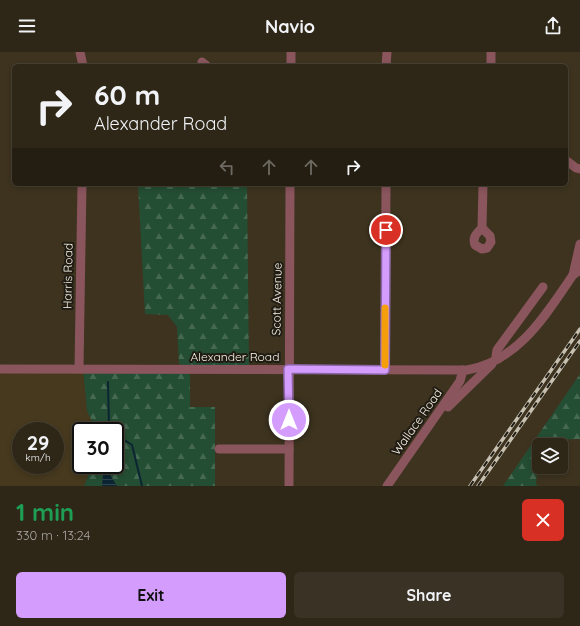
<!DOCTYPE html>
<meta charset="utf-8">
<style>
:root{--surface:#2e2617;--page:#3a3224;--text:#f1f3f6;--muted:#a7a5a1;--line:#494336;--accent:#d49cfc}
body{margin:0;font-family:Quicksand,sans-serif;background:var(--page);color:var(--text);height:100vh;display:flex;flex-direction:column;font-size:15px;white-space:nowrap}
*{box-sizing:border-box;margin:0}
p{font-size:13px;color:var(--muted)}
.icon{flex:none;width:22px;height:22px;fill:none;stroke:currentColor;stroke-width:2;stroke-linecap:round;stroke-linejoin:round}
.map{position:relative;height:434px;overflow:hidden}
.side{display:flex;flex-direction:column;background:var(--surface);flex:1}
.side>*{flex:none}
.banner{position:absolute;left:12px;top:12px;width:556px;height:122px;border-radius:6px;box-shadow:0 2px 6px #0003,0 0 0 1px var(--line);background:#2e2617;color:var(--text);overflow:hidden}
.tools{position:absolute;left:532px;top:386px;display:grid;gap:8px}
.tools a{display:grid;place-items:center;width:36px;height:36px;border-radius:6px;background:var(--surface);box-shadow:0 2px 6px #0003,0 0 0 1px var(--line);font-size:20px}
.speed{position:absolute;left:12px;top:370px;display:flex;gap:8px;font-size:20px;font-weight:700;text-align:center}
.speed>*{display:grid;place-content:center;width:52px;height:52px;border-radius:50%;background:var(--surface);box-shadow:0 2px 6px #0003,0 0 0 1px var(--line);line-height:1}
.speed small{font-size:10px;font-weight:400}
.speed .limit{border:2px solid #111;border-radius:6px;background:#fff;color:#111}
.pin{position:absolute;display:grid;place-items:center;width:34px;height:34px;color:#fff;margin:-17px;border:2px solid #fff;border-radius:50%;box-shadow:0 1px 4px #0007}
.me{position:absolute;width:44px;margin:-22px;rotate:0deg;stroke-linejoin:round;filter:drop-shadow(0 0 3px #0008)}
.turn{display:flex;align-items:center;gap:14px;height:84px;padding:0 16px;font-size:18px}
.turn .icon{width:52px;height:52px;stroke-width:2.5}
.turn b{display:block;font-size:28px;line-height:34px}
.lanes{display:flex;align-items:center;height:38px;padding:0 16px;background:#0003;justify-content:center;gap:20px;direction:ltr}
.lanes .off{opacity:.35}
.round{display:grid;place-items:center;flex:none;width:42px;height:42px;border-radius:6px;background:var(--page)}
.headline{display:flex;align-items:center;justify-content:space-between;height:68px;padding:0 16px}
h1{font-size:24px;font-weight:700;line-height:30px;color:#1e9e55}
.action{display:flex;gap:8px;margin-top:auto;padding:8px 16px}
.action a{flex:1;height:46px;border-radius:6px;background:var(--accent);color:#111;font-size:16px;font-weight:700;line-height:46px;text-align:center}
.action a+a{background:var(--page);color:var(--text)}
header{display:flex;justify-content:space-between;align-items:center;height:52px;padding:0 16px;background:var(--surface);font-size:18px;font-weight:700}
.map>svg:first-child{display:block}
</style>
<header><svg class="icon" aria-label="menu" viewBox="0 0 24 24"><path d="M4 6h16M4 12h16M4 18h16"/></svg>Navio<svg class="icon" aria-label="share" viewBox="0 0 24 24"><path d="M12 15V3M7 8l5-5 5 5M5 13v7h14v-7"/></svg></header>
<div class="map">
<svg width="580" height="434" viewBox="0 0 580 434">
<defs>
<pattern id="forest-firs" width="22" height="20" patternUnits="userSpaceOnUse"><rect width="22" height="20" fill="#244e33"/><path d="M5 1l3.5 6h-7zM16 11l3.5 6h-7z" fill="#456851"/></pattern>
<pattern id="water-rules" width="6" height="5" patternUnits="userSpaceOnUse"><rect width="6" height="5" fill="#0b2532"/><path d="M0 2.5h6" fill="none" stroke="#2f4550"/></pattern>
</defs>
<rect width="100%" height="100%" fill="#3d331f"/>
<path fill="#46391e" fill-rule="evenodd" d="M83 316 87 359 94 374V379H81V413H93L84 434H0V317ZM21 379H55V413H21Z"/>
<g fill="url(#forest-firs)">
<path d="M138 132H247L249 315H188L179 312 177 275 168 263 145 262Z"/>
<path d="M83 316 190 317V355H215V434H117L109 421 103 423 102 434H84L93 413H115V379H94V374L87 359Z"/>
<path d="M580 322V387L545 388 542 393H539L536 432 538 434H503Z"/>
</g>
<path fill="url(#water-rules)" d="M105 419 109 421 117 434H102L103 423Z"/>
<g fill="none" stroke-linecap="round" stroke-linejoin="round">
<g stroke="#0b2532" stroke-width="2">
<path d="M108 330 109 375 112 379"/>
<path d="M115 382 132 393 142 434"/>
</g>
<g stroke="#8a555d" stroke-width="9">
<path d="M80 0 83 14"/>
<path d="M202 10 207 14"/>
<path d="M291 14V0"/>
<path d="M386 14 387 0"/>
<path d="M491 14V0"/>
<path d="M567 109 576 116 580 117"/>
<path d="M482 176 490 184 491 190 487 196 482 197 475 193C472 185 477 181 482 176Z"/>
<path d="M482 176 483 132"/>
<path d="M573 223 580 192"/>
<path d="M498 307 496 304 497 298 543 235"/>
<path d="M79 316 82 132"/>
<path d="M0 317 467 318C519 309 546 262 573 223L580 218"/>
<path d="M385 317 386 132"/>
<path d="M448 355 492 312"/>
<path d="M219 397H289"/>
<path d="M289 434 290 132"/>
<path d="M387 434 460 329 463 318"/>
</g>
<g stroke="#c7c0b1" stroke-width="3.5">
<g id="rail">
<path d="M470 434 580 277"/>
<path d="M478 434 580 289"/>
</g>
</g>
<use href="#rail" stroke="#201c13" stroke-width="2" stroke-dasharray="6" stroke-linecap="butt"/>
</g>
<g fill="none" stroke-linecap="round" stroke-linejoin="round">
<g stroke="#8a65a4" stroke-width="10">
<path id="route" d="M289 368 288 317 385 318 386 178"/>
</g>
<use href="#route" stroke="#d49cfc" stroke-width="7"/>
<path stroke="#f59e0b" stroke-width="7" d="M385 313V256"/>
</g>
<g text-anchor="middle" stroke-width="4" stroke-linejoin="round" paint-order="stroke">
<g font-size="12" fill="#f9f3e7" stroke="#201c13">
<text transform="translate(68 224) rotate(-89)" y="4">Harris Road</text>
<text transform="translate(277 247) rotate(-89)" y="4">Scott Avenue</text>
<text x="235" y="309">Alexander Road</text>
<text transform="translate(417 370) rotate(-55)" y="4">Wallace Road</text>
</g>
</g>
</svg>
<div class="tools">
<a><svg class="icon" aria-label="layers" viewBox="0 0 24 24"><path d="M12 4l9 5-9 5-9-5zM3 14l9 5 9-5"/></svg></a>
</div>
<div class="speed"><div>29<small>km/h</small></div><div class="limit">30</div></div>
<div class="pin" style="left:386px;top:178px;background:#d93025"><svg class="icon" aria-label="arrive" viewBox="0 0 24 24"><path d="M6 21V4h12l-3 4 3 4H6"/></svg></div>
<svg class="me" style="left:289px;top:368px" viewBox="-20 -20 40 40"><circle r="17" fill="#d49cfc" stroke="#fff" stroke-width="3"/><path d="M0-11L8 9 0 5-8 9z" fill="#fff"/></svg>
<div class="banner">
<div class="turn"><svg class="icon" aria-label="right" viewBox="0 0 24 24"><path d="M7 20v-9h11M14 6l5 5-5 5"/></svg><div><b>60 m</b>Alexander Road</div></div>
<div class="lanes"><svg class="icon off" aria-label="left" viewBox="0 0 24 24"><path d="M17 20v-9H6M10 6l-5 5 5 5"/></svg><svg class="icon off" aria-label="ahead" viewBox="0 0 24 24"><path d="M12 20V5M6 11l6-6 6 6"/></svg><svg class="icon off" aria-label="ahead" viewBox="0 0 24 24"><path d="M12 20V5M6 11l6-6 6 6"/></svg><svg class="icon" aria-label="right" viewBox="0 0 24 24"><path d="M7 20v-9h11M14 6l5 5-5 5"/></svg></div>
</div>
</div>
<section class="side">
<div class="headline"><div><h1>1 min</h1><p>330 m · 13:24</p></div><a class="round" style="background:#d93025;color:#fff"><svg class="icon" aria-label="close" viewBox="0 0 24 24"><path d="M6 6l12 12M18 6L6 18"/></svg></a></div>
<div class="action"><a>Exit</a><a>Share</a></div>
</section>
